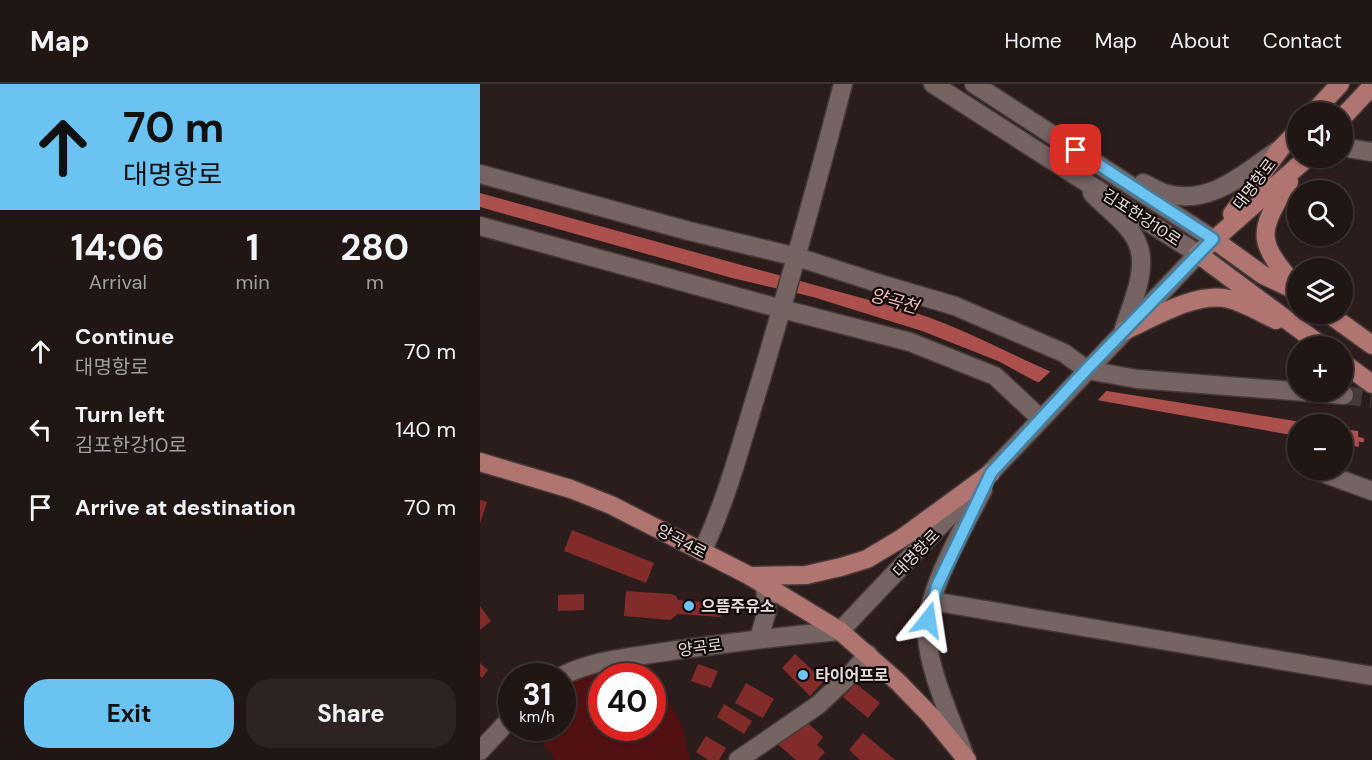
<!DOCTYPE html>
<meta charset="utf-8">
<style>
:root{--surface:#201614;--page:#2d2322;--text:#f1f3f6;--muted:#a29fa0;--line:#3d3534;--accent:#6bc3f2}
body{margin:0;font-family:"DM Sans","Noto Sans KR",sans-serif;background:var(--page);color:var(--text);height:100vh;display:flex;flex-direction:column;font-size:22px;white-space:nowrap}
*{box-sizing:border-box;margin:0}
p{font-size:20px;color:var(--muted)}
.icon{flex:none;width:33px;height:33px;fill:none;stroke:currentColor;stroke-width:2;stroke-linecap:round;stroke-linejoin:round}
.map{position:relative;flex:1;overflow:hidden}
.panel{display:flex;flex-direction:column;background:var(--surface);width:480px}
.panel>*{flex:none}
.guide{background:#6bc3f2;color:#111;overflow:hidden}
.fabs{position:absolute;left:807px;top:18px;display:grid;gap:12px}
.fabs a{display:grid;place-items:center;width:66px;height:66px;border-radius:50%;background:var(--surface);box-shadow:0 2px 4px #0004,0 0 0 2px var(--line);font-size:30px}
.speed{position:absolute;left:18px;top:579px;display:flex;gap:12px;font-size:30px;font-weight:700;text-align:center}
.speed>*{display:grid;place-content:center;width:78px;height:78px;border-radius:50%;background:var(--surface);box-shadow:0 2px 4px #0004,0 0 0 2px var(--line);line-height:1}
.speed small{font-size:15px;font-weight:400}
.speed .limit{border:9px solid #d22;background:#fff;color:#111}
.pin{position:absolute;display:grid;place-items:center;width:51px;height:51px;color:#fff;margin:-26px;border-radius:12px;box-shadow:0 3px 9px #0006}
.me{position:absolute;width:66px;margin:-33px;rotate:15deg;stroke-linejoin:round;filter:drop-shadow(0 0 4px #0008)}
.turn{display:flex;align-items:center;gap:21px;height:126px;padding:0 24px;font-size:27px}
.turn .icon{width:78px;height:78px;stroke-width:2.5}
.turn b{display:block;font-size:42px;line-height:51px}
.eta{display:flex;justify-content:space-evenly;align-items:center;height:102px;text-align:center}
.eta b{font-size:36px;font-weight:700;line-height:42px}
.cta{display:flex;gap:12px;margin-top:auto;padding:12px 24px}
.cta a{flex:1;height:69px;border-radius:24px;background:var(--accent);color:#111;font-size:24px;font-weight:700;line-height:69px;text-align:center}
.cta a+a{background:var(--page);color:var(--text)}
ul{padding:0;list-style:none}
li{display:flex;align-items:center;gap:18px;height:78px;padding:0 24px}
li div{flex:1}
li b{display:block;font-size:22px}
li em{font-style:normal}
header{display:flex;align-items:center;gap:36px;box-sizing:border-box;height:84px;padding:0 30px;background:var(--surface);border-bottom:2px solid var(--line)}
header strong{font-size:28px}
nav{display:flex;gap:33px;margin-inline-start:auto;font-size:21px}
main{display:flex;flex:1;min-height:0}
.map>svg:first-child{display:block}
</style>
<header>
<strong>Map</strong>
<nav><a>Home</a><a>Map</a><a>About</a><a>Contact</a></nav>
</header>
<main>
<section class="panel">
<div class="guide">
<div class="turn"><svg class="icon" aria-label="ahead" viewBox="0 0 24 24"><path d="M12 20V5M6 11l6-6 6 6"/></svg><div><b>70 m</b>대명항로</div></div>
</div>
<div class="eta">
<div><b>14:06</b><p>Arrival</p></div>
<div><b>1</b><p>min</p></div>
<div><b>280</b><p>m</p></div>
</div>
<ul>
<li><svg class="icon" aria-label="ahead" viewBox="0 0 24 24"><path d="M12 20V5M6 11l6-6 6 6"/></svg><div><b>Continue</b><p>대명항로</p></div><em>70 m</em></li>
<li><svg class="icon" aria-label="left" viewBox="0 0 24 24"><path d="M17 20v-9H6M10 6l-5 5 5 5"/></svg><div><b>Turn left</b><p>김포한강10로</p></div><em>140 m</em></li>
<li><svg class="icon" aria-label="arrive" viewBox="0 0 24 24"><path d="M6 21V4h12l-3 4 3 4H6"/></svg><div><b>Arrive at destination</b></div><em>70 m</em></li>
</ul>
<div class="cta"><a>Exit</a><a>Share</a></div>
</section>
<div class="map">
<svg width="892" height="676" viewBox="0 0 892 676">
<rect width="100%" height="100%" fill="#2b1d1b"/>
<path fill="#511112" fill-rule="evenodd" d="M163 578 170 581 176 600 195 628 203 645 210 676H74L71 668 63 662C63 655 71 652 71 644H82L83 603C108 589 134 584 163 578ZM122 592H172V644H122Z"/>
<g fill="#ab504d">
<path d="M0 109 436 229C502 250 560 290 627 307L834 340H818L817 352 600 313 555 297 518 277 442 247 333 213 252 194 0 123Z"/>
<path d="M863 345 878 347 879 363 863 360Z"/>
</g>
<path fill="#2b1d1b" d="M572 286 610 300 629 304 615 319 556 301Z"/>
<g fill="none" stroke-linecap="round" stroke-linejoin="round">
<path stroke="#ab504d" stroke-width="4.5" d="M862 352 882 356"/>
</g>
<g fill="#822b2b">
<path d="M0 416 7 418 0 440Z"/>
<path d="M92 446 174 479 166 499 84 467Z"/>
<path d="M146 507 191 510 196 512 198 516 236 519 242 521 247 527 240 533 198 530 190 536 144 532Z"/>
<path d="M104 510V526L78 527V511Z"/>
<path d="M0 522 11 537 0 546Z"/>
<path d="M315 570 344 597 330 612 302 584Z"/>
<path d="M0 579 8 586 2 594 0 592Z"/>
<path d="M218 580 238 587 231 604 211 597Z"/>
<path d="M266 599 294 615 283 634 255 619Z"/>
<path d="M375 599 400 619 388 634 363 613Z"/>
<path d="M244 620 272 637 264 650 237 633Z"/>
<path d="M329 640 343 653 337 661 345 668 338 676H316L295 658Z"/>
<path d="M383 649 415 676H380L369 666Z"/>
<path d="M226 652 246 664 239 676H228L216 668Z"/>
</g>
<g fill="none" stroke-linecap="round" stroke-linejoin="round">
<path stroke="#473a38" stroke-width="18" stroke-dasharray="18 9" stroke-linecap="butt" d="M864 311 892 315"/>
<g stroke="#463a39" stroke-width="21">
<g id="minor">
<path d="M494 0 733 155"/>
<path d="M862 63 892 68"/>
<path d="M0 90 209 147 317 173 404 201 475 222 584 269 607 286 657 295 864 311"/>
<path d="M663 99C670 102 677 107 684 109 729 123 763 90 797 67"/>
<path d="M612 109C626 124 648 139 657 158 669 184 652 219 644 244"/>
<path d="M0 142 302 225 430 258 515 292 561 335"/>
<path d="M835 386 892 407"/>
<path d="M222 468C248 413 263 353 281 295 310 197 337 99 363 0"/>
<path d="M452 517 892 592"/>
<path d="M279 554 287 527 285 502"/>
<path d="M82 592C115 575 154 573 190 567 247 559 303 552 360 547L718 170 453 0"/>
<path d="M0 667 32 633"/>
<path d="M484 670C472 637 448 585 447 551 445 508 483 445 503 406"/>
<path d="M258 676 338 621 370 591 388 570"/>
</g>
</g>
<g stroke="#463a39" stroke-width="21">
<g id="major">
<path d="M834 28 860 0"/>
<path d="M862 34 892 2"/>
<path d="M827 74 718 170 842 262"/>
<path d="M809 98C775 152 778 157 818 206"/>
<path d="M752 130 801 64 818 47"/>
<path d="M733 155 783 191 815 206"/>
<path d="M849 230 892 261"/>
<path d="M644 247C673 234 717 207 749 215 765 219 781 229 796 236"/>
<path d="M862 278 892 300"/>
<path d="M0 378 91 405 131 421 270 492 360 547 418 598 451 632 487 676"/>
<path d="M270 492 326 491 361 483 387 475 422 454 511 389"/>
</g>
</g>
<use href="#minor" stroke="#766463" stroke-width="18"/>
<use href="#major" stroke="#b07471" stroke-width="18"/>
</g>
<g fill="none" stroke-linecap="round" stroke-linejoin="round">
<g stroke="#467f9d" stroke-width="15">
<path id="route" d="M448 536 457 502 511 389 607 285 733 155 596 66"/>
</g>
<use href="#route" stroke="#6bc3f2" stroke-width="10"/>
</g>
<g fill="#6bc3f2" stroke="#0f0908" stroke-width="2">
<circle cx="209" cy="522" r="6"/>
<circle cx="323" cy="591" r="6"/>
</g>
<g text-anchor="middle" stroke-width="4.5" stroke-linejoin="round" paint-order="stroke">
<g font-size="16" fill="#e6dcdb" stroke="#0f0908">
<text transform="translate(774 100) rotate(-53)" y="6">대명항로</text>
<text transform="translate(662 133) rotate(33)" y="6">김포한강10로</text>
<text transform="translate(202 457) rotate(28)" y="6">양곡4로</text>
<text transform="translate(436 469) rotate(-46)" y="6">대명항로</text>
<text transform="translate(220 563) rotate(-8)" y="6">양곡로</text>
</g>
<g font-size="16" font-weight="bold" fill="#e6dcdb" stroke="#0f0908" text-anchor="start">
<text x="221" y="528">으뜸주유소</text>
<text x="335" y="597">타이어프로</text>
</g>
<g font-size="18" font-style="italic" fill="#f2bfba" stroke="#0f0908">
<text transform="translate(414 217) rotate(16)" y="6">양곡천</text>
</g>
</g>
</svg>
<div class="fabs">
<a><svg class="icon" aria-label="sound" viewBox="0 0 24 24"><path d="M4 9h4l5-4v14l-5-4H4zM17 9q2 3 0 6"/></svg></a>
<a><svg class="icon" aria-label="search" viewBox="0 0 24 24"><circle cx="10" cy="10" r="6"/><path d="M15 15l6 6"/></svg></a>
<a><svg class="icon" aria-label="layers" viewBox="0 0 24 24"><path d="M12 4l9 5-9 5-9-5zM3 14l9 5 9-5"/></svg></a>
<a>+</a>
<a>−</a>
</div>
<div class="speed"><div>31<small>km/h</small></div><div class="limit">40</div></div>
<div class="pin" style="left:596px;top:66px;background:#d93025"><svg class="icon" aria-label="arrive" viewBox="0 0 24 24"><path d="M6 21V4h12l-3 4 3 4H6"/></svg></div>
<svg class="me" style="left:448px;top:536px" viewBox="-20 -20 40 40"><path d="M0-17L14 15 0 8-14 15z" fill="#6bc3f2" stroke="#fff" stroke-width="4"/></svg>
</div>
</main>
